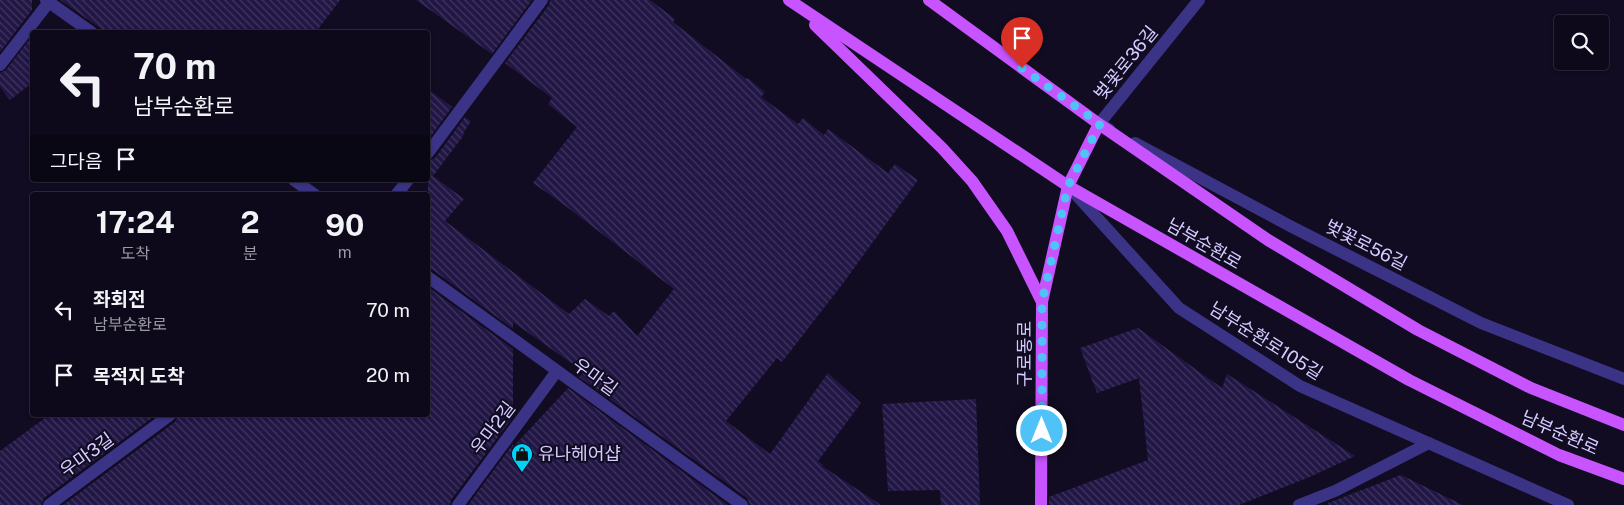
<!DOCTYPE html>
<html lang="ko">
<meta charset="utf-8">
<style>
:root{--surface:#0d091a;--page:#1b1727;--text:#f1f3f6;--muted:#9a9aa2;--line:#2d2a39}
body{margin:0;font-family:"Public Sans","Noto Sans KR",sans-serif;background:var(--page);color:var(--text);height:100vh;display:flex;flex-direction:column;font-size:19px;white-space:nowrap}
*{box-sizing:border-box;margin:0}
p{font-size:16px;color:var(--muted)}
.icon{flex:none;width:28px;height:28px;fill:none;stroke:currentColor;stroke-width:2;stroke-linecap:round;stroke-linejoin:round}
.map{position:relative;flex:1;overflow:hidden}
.drawer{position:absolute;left:30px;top:192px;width:400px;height:225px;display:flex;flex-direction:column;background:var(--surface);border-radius:5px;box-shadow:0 1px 4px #0004,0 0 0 1px var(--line)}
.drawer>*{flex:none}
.guide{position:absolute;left:30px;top:30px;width:400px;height:152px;border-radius:5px;box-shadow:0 1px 4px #0004,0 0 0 1px var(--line);background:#0d091a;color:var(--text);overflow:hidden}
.tools{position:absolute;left:1554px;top:15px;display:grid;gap:10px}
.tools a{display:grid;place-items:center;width:55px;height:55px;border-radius:5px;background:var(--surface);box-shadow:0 1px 4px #0004,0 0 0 1px var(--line);font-size:25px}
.pin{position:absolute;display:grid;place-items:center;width:42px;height:42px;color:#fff;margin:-51px -21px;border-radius:50% 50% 50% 0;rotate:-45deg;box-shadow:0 0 5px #0007}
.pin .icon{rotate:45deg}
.me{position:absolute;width:55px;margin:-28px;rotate:0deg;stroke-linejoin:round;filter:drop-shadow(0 0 4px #0008)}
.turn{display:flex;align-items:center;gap:18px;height:105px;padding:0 20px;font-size:22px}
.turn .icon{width:65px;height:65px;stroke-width:2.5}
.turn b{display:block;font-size:35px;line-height:42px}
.then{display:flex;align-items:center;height:48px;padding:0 20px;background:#0003;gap:10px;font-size:19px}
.eta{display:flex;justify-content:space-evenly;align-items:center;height:85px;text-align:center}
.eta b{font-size:30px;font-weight:700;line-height:35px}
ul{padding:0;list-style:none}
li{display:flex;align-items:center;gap:15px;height:65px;padding:0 20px}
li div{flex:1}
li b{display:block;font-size:19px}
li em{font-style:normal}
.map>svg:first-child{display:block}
</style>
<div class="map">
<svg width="1624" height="505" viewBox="0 0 1624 505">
<defs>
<pattern id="building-back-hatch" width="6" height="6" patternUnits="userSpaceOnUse" patternTransform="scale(1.25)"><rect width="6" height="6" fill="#221645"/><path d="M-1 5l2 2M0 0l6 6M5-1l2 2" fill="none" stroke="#413761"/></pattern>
</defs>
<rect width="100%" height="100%" fill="#110c22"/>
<g fill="url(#building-back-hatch)">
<path d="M0 0H32V10L0 52Z"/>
<path d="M60 0H340L316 32H106Z"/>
<path d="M416 0H532L492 54Z"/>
<path d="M550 0H650L675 19 673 22 746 79 748 78 765 92 761 97 798 124 803 118 824 135 828 129 888 173 895 164 918 180 841 286 782 362 777 358 726 421 770 454 828 373 861 403 818 461 823 465 822 466 881 505H750L747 498 579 377 584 372 513 322V329L433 270 428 269V161L435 158 465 117 471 121 463 134 464 135 433 176 464 199 445 221 569 314 585 299 609 316 614 311 637 336 674 289 563 204 533 183 577 127 548 104 552 98 505 63 549 5Z"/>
<path d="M32 36V83L10 100 0 87V73L6 70Z"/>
<path d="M428 89 452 107 428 140Z"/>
<path d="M428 287 513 349V417L451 500 450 505H63L175 422 178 415H428Z"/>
<path d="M1138 328 1222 388 1227 374 1355 456 1312 476 1239 505H1049V497L1148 460 1139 378 1097 393 1080 348Z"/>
<path d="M568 388 728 505H468L513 444V447Z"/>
<path d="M976 399 980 505H941L940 490 888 491 882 404Z"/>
<path d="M49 415H156L44 498 41 505H0V451Z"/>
<path d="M1401 475 1463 505H1329L1328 503Z"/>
</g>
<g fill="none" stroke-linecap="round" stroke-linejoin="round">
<g stroke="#3b3385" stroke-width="12">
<path d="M46 0 91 32"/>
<path d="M0 65 49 2"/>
<path d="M1109 129 1099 124 1199 0"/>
<path d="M1135 143 1292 227 1481 323 1624 379"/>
<path d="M428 153 542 0"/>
<path d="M294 180 315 195"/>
<path d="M1070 188 1179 308 1300 386 1568 505"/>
<path d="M396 195 408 180"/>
<path d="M428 277 742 505"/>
<path d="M49 505 170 415"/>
<path d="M458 505 557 371"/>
<path d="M1299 505 1335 491 1429 443"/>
</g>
<g stroke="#c854ff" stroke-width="12">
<path d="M789 0 1068 186 1409 380 1559 455 1624 479"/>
<path d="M929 0 1099 124 1268 240 1418 330 1531 388 1624 425"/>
<path d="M815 25 942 148 972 181 1007 231 1042 302"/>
<path d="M1041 505 1042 302 1068 186 1099 124"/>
</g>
</g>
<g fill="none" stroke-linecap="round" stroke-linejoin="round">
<path stroke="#4fc3f7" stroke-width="9" stroke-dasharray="0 16.2" d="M1022 68 1100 124 1068 186 1042 302V431"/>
</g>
<defs>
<g id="shop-pin" transform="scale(1.125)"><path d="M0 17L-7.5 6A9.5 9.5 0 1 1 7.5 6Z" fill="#00d2f8" stroke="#110c22"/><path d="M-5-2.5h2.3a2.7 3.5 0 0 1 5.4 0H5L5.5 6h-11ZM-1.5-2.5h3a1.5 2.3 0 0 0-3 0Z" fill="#111"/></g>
</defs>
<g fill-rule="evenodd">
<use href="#shop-pin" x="522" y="454"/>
</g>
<g text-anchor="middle" stroke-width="4.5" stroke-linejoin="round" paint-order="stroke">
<g font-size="18" fill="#d5cdff" stroke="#110c22">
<text transform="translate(1126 63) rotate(-51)" y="6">벚꽃로36길</text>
<text transform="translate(1204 244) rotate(30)" y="6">남부순환로</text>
<text transform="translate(1366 245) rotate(27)" y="6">벚꽃로56길</text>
<text transform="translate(1266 341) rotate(32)" y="6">남부순환로105길</text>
<text transform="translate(1025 354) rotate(-90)" y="6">구로동로</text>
<text transform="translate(595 377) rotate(36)" y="6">우마길</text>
<text transform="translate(493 428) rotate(-53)" y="6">우마2길</text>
<text transform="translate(1560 433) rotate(24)" y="6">남부순환로</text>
<text transform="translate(87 455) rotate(-36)" y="6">우마3길</text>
</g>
<g font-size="18" fill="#d5cdff" stroke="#110c22" text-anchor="start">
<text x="538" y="460">유나헤어샵</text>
</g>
</g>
</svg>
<div class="tools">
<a><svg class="icon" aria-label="search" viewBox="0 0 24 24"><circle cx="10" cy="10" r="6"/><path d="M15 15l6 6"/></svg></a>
</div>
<div class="pin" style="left:1022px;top:68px;background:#d93025"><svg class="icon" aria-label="arrive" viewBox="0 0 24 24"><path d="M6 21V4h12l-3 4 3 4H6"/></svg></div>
<svg class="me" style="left:1042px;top:431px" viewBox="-20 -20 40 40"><circle r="17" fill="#4fc3f7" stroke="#fff" stroke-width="3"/><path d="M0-11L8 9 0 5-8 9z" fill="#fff"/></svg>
<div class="guide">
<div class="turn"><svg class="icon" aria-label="left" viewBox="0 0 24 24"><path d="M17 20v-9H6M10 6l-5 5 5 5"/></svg><div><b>70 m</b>남부순환로</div></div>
<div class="then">그다음<svg class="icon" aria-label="arrive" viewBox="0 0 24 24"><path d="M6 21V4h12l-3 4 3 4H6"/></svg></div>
</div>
<section class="drawer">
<div class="eta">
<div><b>17:24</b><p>도착</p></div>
<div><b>2</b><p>분</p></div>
<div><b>90</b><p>m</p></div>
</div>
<ul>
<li><svg class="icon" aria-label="left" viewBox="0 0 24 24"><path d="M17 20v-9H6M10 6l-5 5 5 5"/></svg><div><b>좌회전</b><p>남부순환로</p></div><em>70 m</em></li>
<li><svg class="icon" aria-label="arrive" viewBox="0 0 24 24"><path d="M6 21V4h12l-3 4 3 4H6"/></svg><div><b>목적지 도착</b></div><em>20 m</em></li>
</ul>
</section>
</div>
